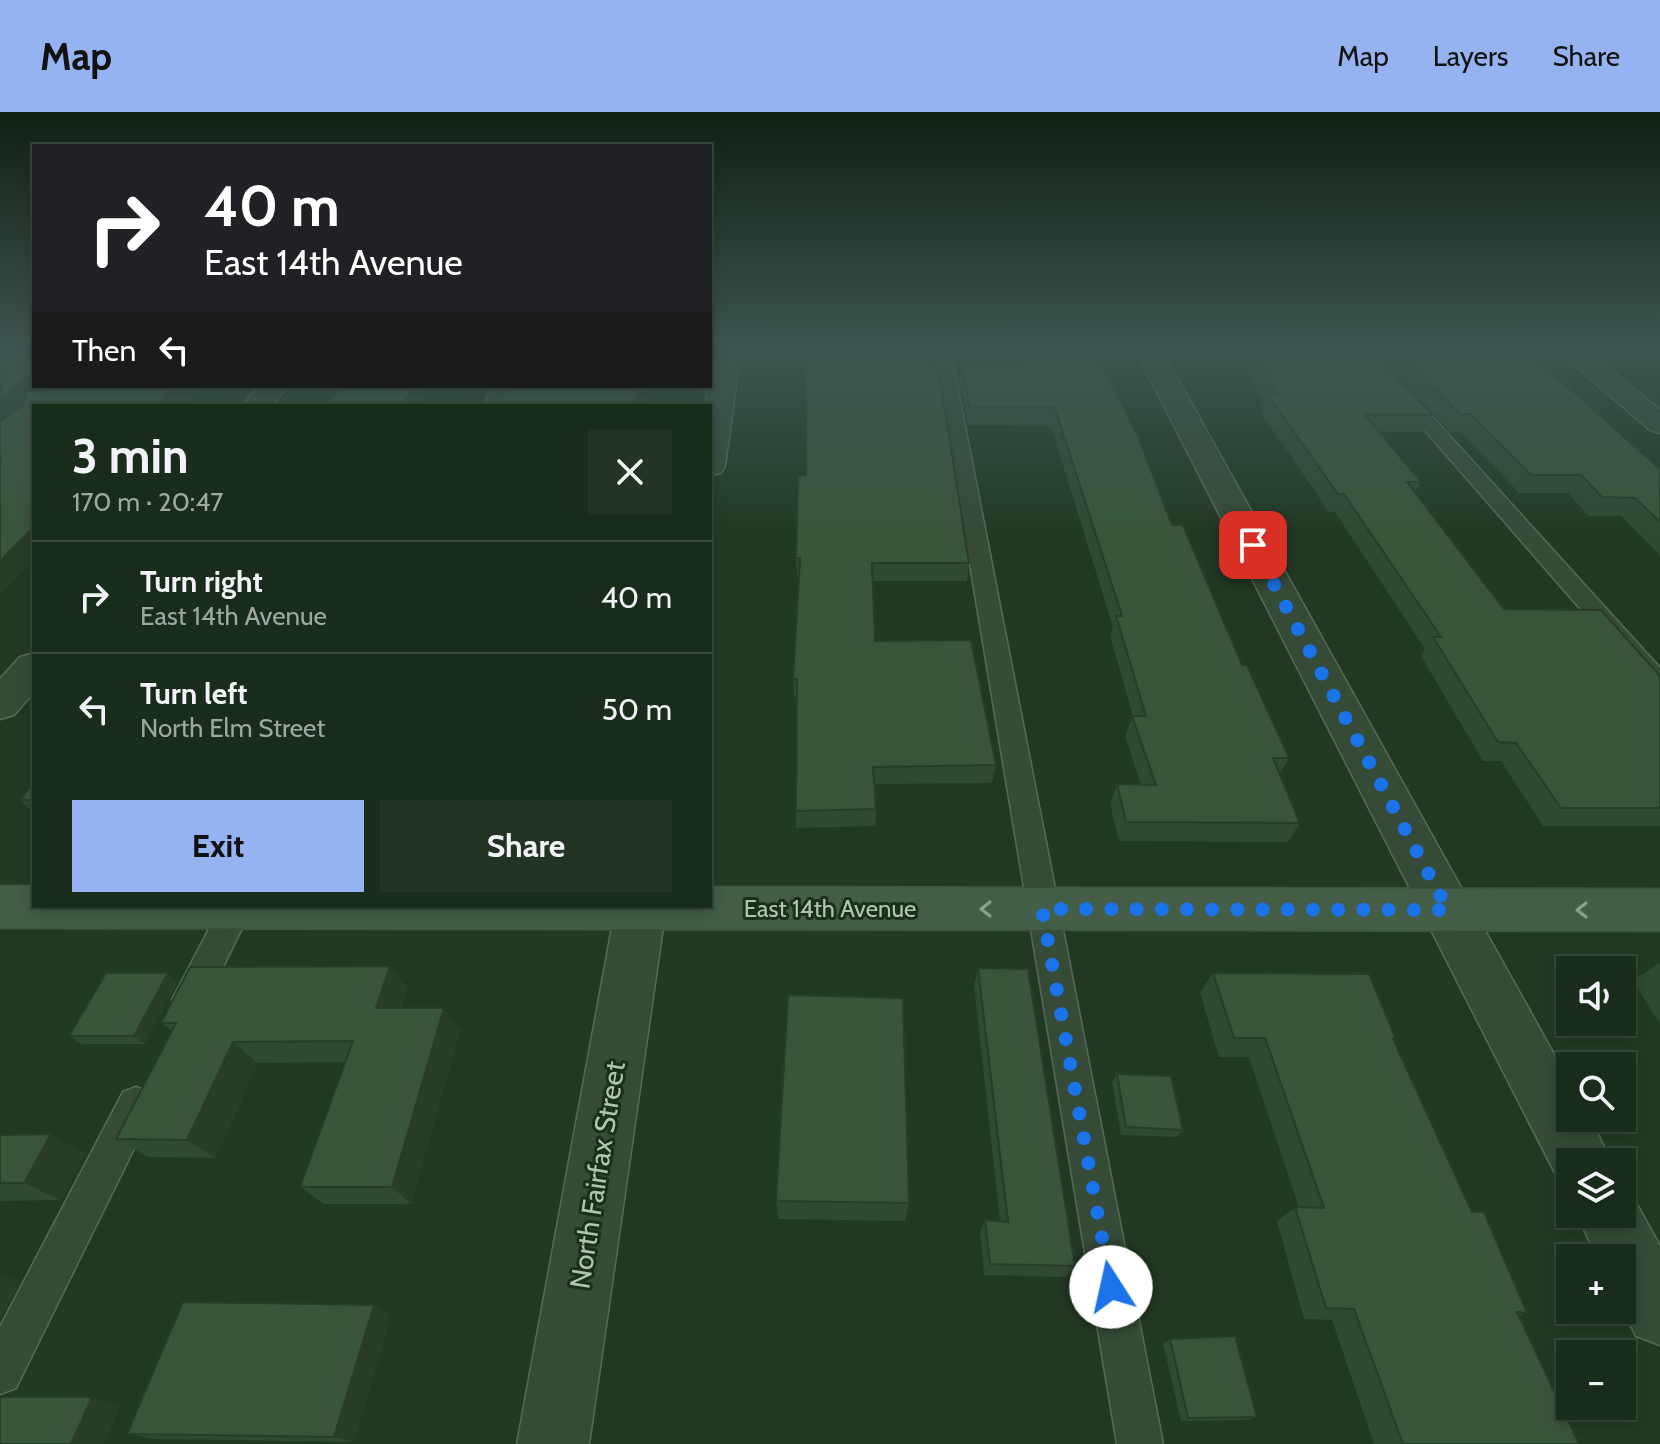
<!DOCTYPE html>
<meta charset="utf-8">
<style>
:root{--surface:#192b1a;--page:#223323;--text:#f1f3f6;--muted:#9fa7a2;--line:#374739;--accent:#95b2f1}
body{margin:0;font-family:Cabin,sans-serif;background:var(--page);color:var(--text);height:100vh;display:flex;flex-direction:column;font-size:30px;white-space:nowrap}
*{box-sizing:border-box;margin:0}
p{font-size:26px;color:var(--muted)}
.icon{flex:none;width:44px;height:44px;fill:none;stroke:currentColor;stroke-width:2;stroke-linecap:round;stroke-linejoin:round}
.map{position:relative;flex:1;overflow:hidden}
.sheet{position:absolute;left:32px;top:292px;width:680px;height:504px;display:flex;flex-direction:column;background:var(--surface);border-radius:0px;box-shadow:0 4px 12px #0003,0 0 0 2px var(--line)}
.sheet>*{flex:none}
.hud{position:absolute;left:32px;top:32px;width:680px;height:244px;border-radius:0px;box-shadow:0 4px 12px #0003,0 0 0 2px var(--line);background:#202124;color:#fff;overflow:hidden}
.controls{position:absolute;left:1556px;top:844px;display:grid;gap:16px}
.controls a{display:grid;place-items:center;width:80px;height:80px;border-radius:0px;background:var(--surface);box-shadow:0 4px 12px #0003,0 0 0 2px var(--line);font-size:40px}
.pin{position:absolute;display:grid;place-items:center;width:68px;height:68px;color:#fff;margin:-34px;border-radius:16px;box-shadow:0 4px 12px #0006}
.me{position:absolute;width:88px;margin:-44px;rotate:350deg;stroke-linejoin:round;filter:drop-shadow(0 0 6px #0008)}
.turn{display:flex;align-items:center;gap:28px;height:168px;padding:0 40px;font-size:36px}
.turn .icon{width:104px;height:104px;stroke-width:2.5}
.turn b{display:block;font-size:56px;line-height:68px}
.then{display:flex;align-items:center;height:76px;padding:0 40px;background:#0003;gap:16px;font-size:30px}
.round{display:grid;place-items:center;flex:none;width:84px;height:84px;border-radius:0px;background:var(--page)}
.head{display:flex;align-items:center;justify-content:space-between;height:136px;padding:0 40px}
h1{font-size:48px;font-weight:800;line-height:60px}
.button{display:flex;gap:16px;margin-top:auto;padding:16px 40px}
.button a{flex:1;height:92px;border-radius:0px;background:var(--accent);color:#111;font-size:32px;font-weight:800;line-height:92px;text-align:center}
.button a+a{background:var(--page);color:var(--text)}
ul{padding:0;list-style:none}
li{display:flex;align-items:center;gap:24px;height:112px;padding:0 40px;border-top:2px solid var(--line)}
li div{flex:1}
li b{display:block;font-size:30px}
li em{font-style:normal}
header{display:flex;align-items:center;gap:48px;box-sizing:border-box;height:112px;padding:0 40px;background:var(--accent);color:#111}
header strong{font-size:38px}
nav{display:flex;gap:44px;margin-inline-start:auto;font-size:28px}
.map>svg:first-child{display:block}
</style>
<header>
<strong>Map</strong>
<nav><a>Map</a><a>Layers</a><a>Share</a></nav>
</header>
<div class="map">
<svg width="1660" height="1332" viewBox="0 0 1660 1332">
<rect width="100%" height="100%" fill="#213923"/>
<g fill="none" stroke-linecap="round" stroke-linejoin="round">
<g stroke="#556a58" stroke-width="3">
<g id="service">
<path d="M934 237H950L1163 1332H1117Z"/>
<path d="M1354 237H1371L1660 556V581L1651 578Z"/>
<path d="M493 274H511L501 294H483Z"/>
<path d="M221 794H253L201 899 189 904 177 899 172 888Z"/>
<path d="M136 975 149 980 154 993 149 1006 16 1276 0 1282V1215L123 980Z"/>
</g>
</g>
<g stroke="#556a58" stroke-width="3">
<g id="minor">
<path d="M715 237H741L725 354 721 361 710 363V294H705Z"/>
<path d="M1135 237H1161L1570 971V1006H1590L1611 1050H1570V1076L1560 1071Z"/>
<path d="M1556 237H1585L1660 298V321L1650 318Z"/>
<path d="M259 274H288L271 294H242Z"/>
<path d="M34 541V580L14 603 0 607V567L20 545Z"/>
<path d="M616 794H666L589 1332H517Z"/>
<path d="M1622 1077 1630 1080 1660 1134V1233L1636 1224 1622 1195V1146H1597L1577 1102H1622Z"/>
</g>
</g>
<g stroke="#3e5340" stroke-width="3">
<path id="secondary" d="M0 774H34V794H710V775L1660 777V819L0 816Z"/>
</g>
<use href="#service" fill="#354a37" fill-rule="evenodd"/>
<use href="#minor" fill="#354a37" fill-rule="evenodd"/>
<use href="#secondary" fill="#435d47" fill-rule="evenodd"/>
</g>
<g fill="#304933">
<path d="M1010 237H1094L1172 413 1289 646 1280 662 1300 711 1288 730 1119 729 1110 692 1117 672 1141 673 1125 624 1133 604 1110 524 1113 515 1051 314 968 313 960 270 961 252H1014Z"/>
<path d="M1232 237H1372L1432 303 1422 320H1380L1421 370 1415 380 1504 497 1660 564V714H1543L1501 649H1483L1421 544 1425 537 1335 400H1329L1260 299 1264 289Z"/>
<path d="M1375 237H1525L1660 357V443L1621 404H1589L1568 381H1519L1461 320H1450Z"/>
<path d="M1651 237H1660V243Z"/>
<path d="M927 254 969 451 967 469H873L875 529 996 653 992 671 874 672 876 697 875 714 796 716 797 585H794L793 567 799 464H797L796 446 806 363Z"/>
<path d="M34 670V701L20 688Z"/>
<path d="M1657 852H1660V912L1633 869Z"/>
<path d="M390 854 407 877 401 896 460 918 411 1092H324L300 1075 345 950 258 951 215 1046 148 1045 116 1027 172 919 161 911Z"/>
<path d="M978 856 1075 1154 1066 1165 984 1163 980 1120 985 1108 1000 1109 974 873Z"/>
<path d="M1213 861 1396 927 1394 929 1472 1100 1527 1201 1519 1204 1580 1332H1374L1332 1208 1304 1207 1277 1109 1295 1095H1299L1249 945H1219L1200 881Z"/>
<path d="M178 870 145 932H81L69 924Z"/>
<path d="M1117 962 1183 1018 1177 1025 1121 1023 1112 970Z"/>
<path d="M0 1023 85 1041 61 1088 0 1089Z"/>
<path d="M776 1089 909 1091 905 1109 779 1107Z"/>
<path d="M391 1203 354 1330 155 1327 127 1322Z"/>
<path d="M1170 1227 1257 1305 1248 1308 1181 1309 1163 1232Z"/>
</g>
<g fill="#273c29">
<path d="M34 260V274H48L0 314V287Z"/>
<path d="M177 274H203L183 294H157Z"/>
<path d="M414 274H430L418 294H401Z"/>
<path d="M640 274H648L642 294H634Z"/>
<path d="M34 415V448L0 483V449Z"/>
<path d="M390 854 407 877 394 918 376 896Z"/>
<path d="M168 861 178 870 145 932 134 924Z"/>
<path d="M444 896 460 918 411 1092 392 1075Z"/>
<path d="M233 930 258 951 215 1046 187 1028Z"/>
<path d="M51 1022 85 1041 61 1088 24 1071Z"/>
<path d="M0 1162 21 1169 0 1209Z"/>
<path d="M374 1193 391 1203 354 1330 334 1325Z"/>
<path d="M92 1285 121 1292 104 1332H71Z"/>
</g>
<g fill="#38553b" stroke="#273c29" stroke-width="2">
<path d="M0 237H34V260L0 287Z"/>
<path d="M806 237H925L927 254H938L969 451H872L875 529 971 528 996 653 873 655 876 697 796 699 797 567H793L800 446H796L798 364 806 363Z"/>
<path d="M1017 237H1094L1138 324 1172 413H1183L1242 553H1247L1289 646H1273L1300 711 1126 710 1117 672 1156 673 1132 604H1146L1116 504H1122L1055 296 970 295 961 252H1021Z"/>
<path d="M1248 237H1372L1432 303H1365L1421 370H1407L1504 497 1601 498 1660 564V696H1561L1516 631 1498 630 1433 525H1441L1344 382H1338L1267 282H1277Z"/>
<path d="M1398 237H1525L1660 357V410L1635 386 1602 385 1581 363H1531L1471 302H1460Z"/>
<path d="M46 274H177L157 294H34V415L0 449V309L24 293 25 280 42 279Z"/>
<path d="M341 274H414L401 294H325Z"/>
<path d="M508 274H640L634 294H498Z"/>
<path d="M34 670V688H20Z"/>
<path d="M390 854 376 896H444L392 1075H300L353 929 233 930 187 1028 116 1027 176 911H161L190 855Z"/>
<path d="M978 856 1028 857 1075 1154 990 1152 985 1108 1008 1110Z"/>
<path d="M106 861H168L134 924H69Z"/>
<path d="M1213 861 1369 862 1396 927H1393L1472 1100H1484L1527 1201 1517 1200 1579 1332H1403L1354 1197 1326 1196 1295 1095 1324 1096 1265 926H1234Z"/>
<path d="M788 883 903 886 909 1091 776 1089Z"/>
<path d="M1117 962 1171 964 1183 1018 1126 1015Z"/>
<path d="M51 1022 24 1071H0V1023Z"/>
<path d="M183 1190 374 1193 334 1325 127 1322Z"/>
<path d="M1235 1224 1257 1305 1188 1306 1170 1227Z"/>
<path d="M0 1285H92L71 1332H0Z"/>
</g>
<defs><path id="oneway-chevron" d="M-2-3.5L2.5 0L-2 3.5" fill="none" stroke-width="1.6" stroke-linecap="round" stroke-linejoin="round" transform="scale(2)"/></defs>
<g stroke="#8aa18d">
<use href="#oneway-chevron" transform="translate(986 797) rotate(-180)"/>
<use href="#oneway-chevron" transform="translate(1582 798) rotate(180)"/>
</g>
<linearGradient id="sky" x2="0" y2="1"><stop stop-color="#121f13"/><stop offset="0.56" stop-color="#3d5450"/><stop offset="1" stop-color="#3d5450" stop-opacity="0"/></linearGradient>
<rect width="1660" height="424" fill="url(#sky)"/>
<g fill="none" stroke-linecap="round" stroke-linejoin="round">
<path stroke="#1a73e8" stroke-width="14" stroke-dasharray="0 25.2" d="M1111 1175 1042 797 1448 798 1253 433"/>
</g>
<g text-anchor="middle" stroke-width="6" stroke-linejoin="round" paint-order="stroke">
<g font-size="24" fill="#b0c6b3" stroke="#1a2e1c">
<text x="830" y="805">East 14th Avenue</text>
</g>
<g font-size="28" fill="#b0c6b3" stroke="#1a2e1c">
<text transform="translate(597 1063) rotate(-81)" y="10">North Fairfax Street</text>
</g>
</g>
</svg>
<div class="controls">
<a><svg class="icon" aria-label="sound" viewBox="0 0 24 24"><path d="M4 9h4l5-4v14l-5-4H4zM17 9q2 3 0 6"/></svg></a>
<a><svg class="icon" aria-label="search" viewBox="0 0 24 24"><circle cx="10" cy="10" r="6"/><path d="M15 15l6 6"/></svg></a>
<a><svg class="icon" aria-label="layers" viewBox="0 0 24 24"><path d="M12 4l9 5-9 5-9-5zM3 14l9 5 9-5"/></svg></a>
<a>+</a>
<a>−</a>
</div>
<div class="pin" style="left:1253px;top:433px;background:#d93025"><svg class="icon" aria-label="arrive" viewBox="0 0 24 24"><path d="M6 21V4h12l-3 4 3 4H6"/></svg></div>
<svg class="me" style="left:1111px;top:1175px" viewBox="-20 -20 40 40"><circle r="19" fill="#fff"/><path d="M0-13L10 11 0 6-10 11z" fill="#1a73e8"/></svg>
<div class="hud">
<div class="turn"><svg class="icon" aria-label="right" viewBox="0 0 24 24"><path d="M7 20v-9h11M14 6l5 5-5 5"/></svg><div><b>40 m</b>East 14th Avenue</div></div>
<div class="then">Then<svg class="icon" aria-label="left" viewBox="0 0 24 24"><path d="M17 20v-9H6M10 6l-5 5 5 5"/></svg></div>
</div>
<section class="sheet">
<div class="head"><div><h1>3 min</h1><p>170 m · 20:47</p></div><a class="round"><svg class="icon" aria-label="close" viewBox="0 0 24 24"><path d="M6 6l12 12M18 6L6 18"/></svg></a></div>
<ul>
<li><svg class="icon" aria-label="right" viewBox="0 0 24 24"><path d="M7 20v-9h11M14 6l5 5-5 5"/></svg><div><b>Turn right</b><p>East 14th Avenue</p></div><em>40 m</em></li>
<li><svg class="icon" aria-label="left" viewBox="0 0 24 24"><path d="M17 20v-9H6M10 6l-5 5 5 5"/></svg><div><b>Turn left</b><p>North Elm Street</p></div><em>50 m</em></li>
</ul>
<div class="button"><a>Exit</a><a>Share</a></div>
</section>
</div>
